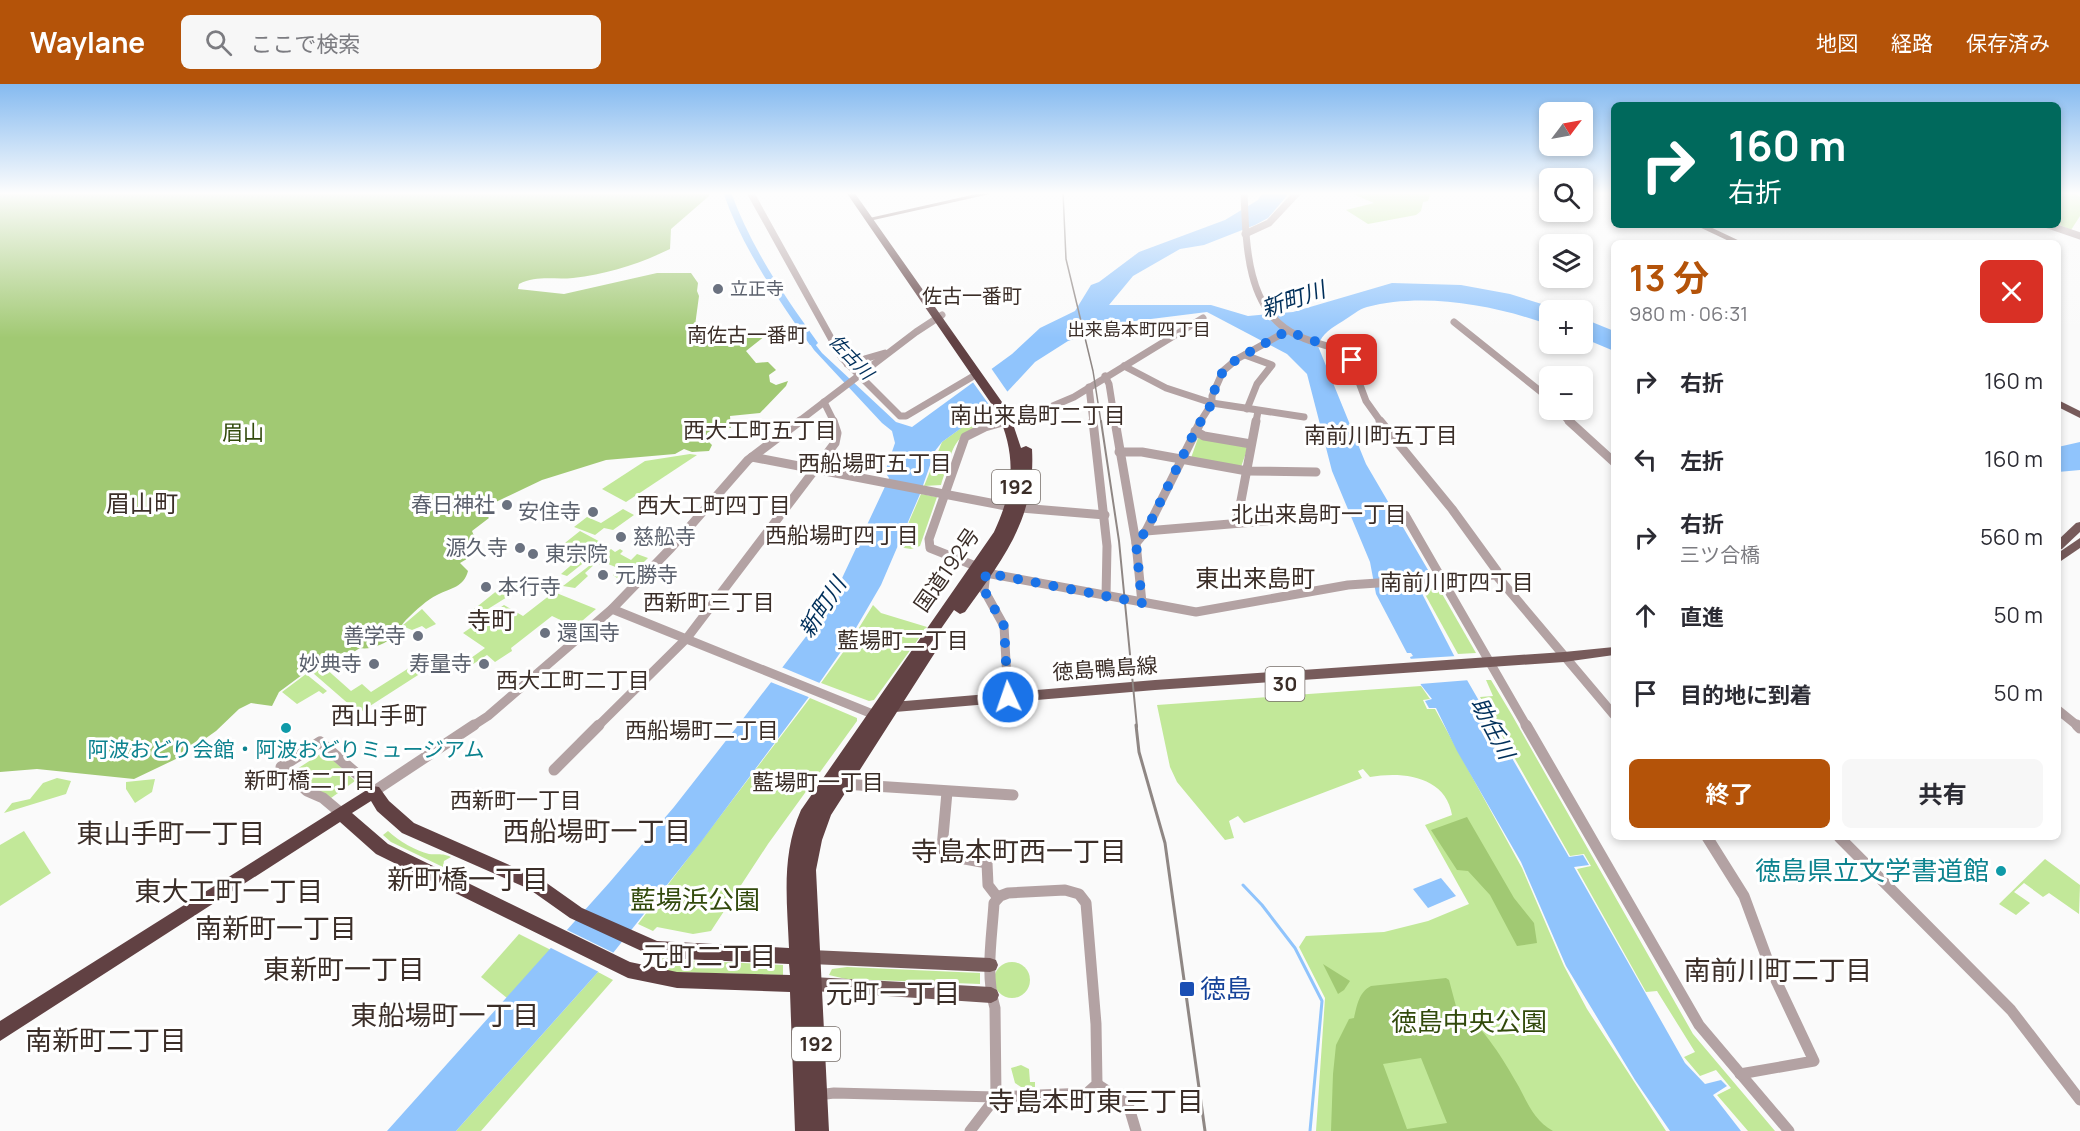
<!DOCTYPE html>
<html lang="ja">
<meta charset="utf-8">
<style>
:root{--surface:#fff;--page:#f7f7f7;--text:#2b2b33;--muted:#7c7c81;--accent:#b45309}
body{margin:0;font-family:Manrope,"Noto Sans JP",sans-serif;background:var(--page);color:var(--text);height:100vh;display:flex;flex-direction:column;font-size:22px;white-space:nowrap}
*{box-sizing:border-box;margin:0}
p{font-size:20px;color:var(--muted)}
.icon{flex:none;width:33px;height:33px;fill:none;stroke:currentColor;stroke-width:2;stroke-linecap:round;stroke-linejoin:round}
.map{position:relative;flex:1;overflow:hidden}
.details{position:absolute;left:1611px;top:156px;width:450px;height:600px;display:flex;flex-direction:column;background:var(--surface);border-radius:9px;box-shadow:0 3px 9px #0003}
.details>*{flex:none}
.banner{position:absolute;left:1611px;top:18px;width:450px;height:126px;border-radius:9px;box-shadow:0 3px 9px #0003;background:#00695c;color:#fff;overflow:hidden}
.needle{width:39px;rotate:58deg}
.fabs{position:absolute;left:1539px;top:18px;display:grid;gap:12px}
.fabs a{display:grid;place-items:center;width:54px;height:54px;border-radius:9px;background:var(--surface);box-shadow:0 3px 9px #0003;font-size:30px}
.pin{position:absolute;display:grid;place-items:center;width:51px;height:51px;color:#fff;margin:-26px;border-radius:12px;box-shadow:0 3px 9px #0006}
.me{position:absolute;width:66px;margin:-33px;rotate:357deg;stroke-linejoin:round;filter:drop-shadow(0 0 4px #0008)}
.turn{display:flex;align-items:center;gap:21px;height:126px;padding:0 18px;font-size:27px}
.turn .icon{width:78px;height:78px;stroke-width:2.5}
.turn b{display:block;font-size:42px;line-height:51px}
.round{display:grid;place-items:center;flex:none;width:63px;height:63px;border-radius:9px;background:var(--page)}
.overview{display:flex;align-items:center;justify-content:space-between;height:102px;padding:0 18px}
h1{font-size:36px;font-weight:700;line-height:45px;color:var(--accent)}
.primary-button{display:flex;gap:12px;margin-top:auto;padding:12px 18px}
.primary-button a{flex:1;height:69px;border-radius:9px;background:var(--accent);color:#fff;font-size:24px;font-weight:700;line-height:69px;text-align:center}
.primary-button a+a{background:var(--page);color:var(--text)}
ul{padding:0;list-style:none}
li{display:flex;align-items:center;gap:18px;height:78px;padding:0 18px}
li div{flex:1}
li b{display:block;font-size:22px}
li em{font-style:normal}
header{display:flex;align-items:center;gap:36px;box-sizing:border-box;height:84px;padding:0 30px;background:var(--accent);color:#fff}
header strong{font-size:28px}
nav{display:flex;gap:33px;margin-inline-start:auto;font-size:21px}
.search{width:420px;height:54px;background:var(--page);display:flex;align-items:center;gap:15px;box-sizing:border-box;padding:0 21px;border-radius:9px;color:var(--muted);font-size:22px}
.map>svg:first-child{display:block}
</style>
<header>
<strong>Waylane</strong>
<div class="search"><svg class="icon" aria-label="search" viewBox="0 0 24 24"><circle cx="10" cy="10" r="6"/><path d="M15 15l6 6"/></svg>ここで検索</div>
<nav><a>地図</a><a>経路</a><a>保存済み</a></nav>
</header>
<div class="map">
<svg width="2080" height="1047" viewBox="0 0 2080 1047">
<rect width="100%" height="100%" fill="#fafafa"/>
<g fill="#c2e899">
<path d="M1348 108H1431L1428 117 1423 118 1421 127 1416 131 1368 140 1346 126 1374 119Z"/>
<path d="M2058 108H2074L2080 113V132L2071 146 2058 140Z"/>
<path d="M990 323 996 333 994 335C951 352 955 360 941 401L924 402 942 358Z"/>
<path d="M1198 354 1248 363 1241 383 1191 374Z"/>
<path d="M690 370 697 371 626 418 602 405 645 377Z"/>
<path d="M921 410 937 413 920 462 911 465 898 463Z"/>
<path d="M623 425 634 431 613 446 604 444 595 451 574 443 587 433 601 439Z"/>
<path d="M580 447 606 461 567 492 561 490 577 476 556 466Z"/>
<path d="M611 465 615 468 620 465 623 467 620 470 631 476 637 470 648 474 631 491 624 488 617 494 613 491 618 484 608 480 604 482 596 479 585 489 588 492 575 504 563 502Z"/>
<path d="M521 495 528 497V500L480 530 473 526 499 505 504 507Z"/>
<path d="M1437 501 1476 569 1458 570 1421 503Z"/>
<path d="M554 508 596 525 575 543 552 532 511 564 512 567 495 578 487 571 461 588 457 584 485 564 463 549 504 521 523 532Z"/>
<path d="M873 521 881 529 927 543 874 616 869 617 821 599 849 560Z"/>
<path d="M422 525 436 540 426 545 422 542 412 546 402 542Z"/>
<path d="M420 577 429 584 359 629 313 589 324 583 351 607 362 600 371 608Z"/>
<path d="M306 590 327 607 323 610 319 607 297 620 282 608Z"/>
<path d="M1486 596H1491L1512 631 1693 950 1775 1047H1748L1717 1011 1731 1004 1716 986 1700 992 1684 973 1695 968 1657 907 1646 908 1577 785 1591 782 1584 770 1570 772 1480 613 1493 612Z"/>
<path d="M1421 602 1430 615 1423 616 1427 625H1435L1522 784 1564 882 1587 925 1666 1047H1316L1325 914 1299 863 1306 852 1384 848 1428 837 1469 820 1425 741 1452 731C1446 692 1402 687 1370 693L1363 685 1358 687 1362 694 1244 739 1238 732 1229 737 1234 754 1225 756 1177 698 1170 683 1157 621Z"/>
<path d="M810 614 857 634V637L768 760 711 847 693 850 657 843 653 847 638 840Z"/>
<path d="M326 669 355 697 331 714 310 704 295 691 294 687 320 670Z"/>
<path d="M57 694 71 697 66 710 4 729 12 719 30 715 43 699Z"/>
<path d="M155 695 152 708 135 719 126 705V698Z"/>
<path d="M24 747 51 789 0 822V761Z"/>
<path d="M388 747C399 757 416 767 429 770 438 771 442 769 451 773L444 777 443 783 391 758 383 751Z"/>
<path d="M2045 775 2080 801 2079 830 2049 809 2043 813 2024 799 2014 808 2030 819 2016 831 1999 820Z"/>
<path d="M519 850 551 866 507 914 481 893Z"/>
<path d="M662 872 681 876 783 881V891L670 888 652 885Z"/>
<circle cx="1012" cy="896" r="18"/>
<path d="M847 883 980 889V900L846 895 829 891 832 885Z"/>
<path d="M598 888 613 896 481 1047H456Z"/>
<path d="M1021 981 1029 985 1030 998H1035V1003H1021L1015 999 1011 984Z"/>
</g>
<g fill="#a1c973" fill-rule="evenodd">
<path d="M0 108H567L568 110 709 108V112L671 145 670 165C639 180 608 190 573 194 554 196 537 191 519 200L518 205 564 210 657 189H691L698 199 697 207 699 212 694 249 704 255 759 248 765 252 746 267 756 279 768 278 776 286 769 291 770 298 776 301 788 297 786 302 760 329 730 332 731 344 720 341 707 349 706 355 712 361 709 367 692 368 684 365 675 370 606 376 542 396 481 425 489 434 472 447 474 452 469 461 477 469 460 479 468 487C464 503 451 504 437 511 427 516 416 526 408 534 402 539 399 547 394 552 386 560 370 566 360 564L352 569 344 568 310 589 306 588 279 608 272 622 251 619 239 625 216 647 178 674 134 695 37 685 0 688Z"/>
<path d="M1467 733 1514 814 1534 839 1537 859 1517 862 1490 811 1468 787 1457 786 1431 746Z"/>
<path d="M1323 880 1350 897 1344 906 1338 910Z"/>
<path d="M1446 894 1449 896 1457 926C1481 937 1506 980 1519 1003 1528 1020 1535 1037 1553 1047H1331L1333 990 1336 961 1349 935 1354 934C1357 921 1359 908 1371 902ZM1421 974 1447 1039 1407 1045 1383 980Z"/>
</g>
<g fill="#90c4fc">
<path d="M1263 108H1290L1268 134 1255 141 1204 161 1180 165 1133 192 1109 221H1211L1248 232 1293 228 1392 199 1461 201 1510 210 1561 226H1550L1549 241C1496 221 1423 208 1367 223 1359 225 1351 232 1343 237 1332 244 1322 249 1318 262L1366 380 1431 491 1414 494 1463 589 1569 773 1583 771 1589 781 1574 783 1685 979 1705 1000 1721 996 1727 1002 1713 1011 1741 1047H1670L1635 996 1566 882 1521 778 1457 667 1436 624H1429L1425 617 1432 615 1421 601 1410 573 1413 572 1411 569H1407L1376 510 1370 478 1332 387 1307 290 1287 270 1207 228 1119 239 1068 257 1035 278 1008 307 978 332 942 358 935 367 920 410 881 501 849 556 820 598 701 758 598 888 456 1047H387L609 799 674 723 739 640 811 546 836 507 889 394 885 388 895 359 892 347 882 339 814 266 799 244 805 247 822 269 896 338 912 343 1012 270 1040 244 1075 227 1091 201 1099 198 1139 168 1225 136 1258 116Z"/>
<path d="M1582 234 1614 247V267L1583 254Z"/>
<path d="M2080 358V386L2058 388V363Z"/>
<path d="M1441 794 1456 812 1428 824 1413 805Z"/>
</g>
<g fill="#fafafa">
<path d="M991 284 1009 310 990 322 972 297Z"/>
<path d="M1457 572 1470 596 1420 600 1408 575Z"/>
<path d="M779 582 822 600 811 614 768 597Z"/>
<path d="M565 845 616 870 601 889 549 863Z"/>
</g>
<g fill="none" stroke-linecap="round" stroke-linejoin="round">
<path stroke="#90c4fc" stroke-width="3" d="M1243 801 1262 821 1295 864 1322 917 1310 1047"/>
<path fill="#90c4fc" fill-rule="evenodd" d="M723 108H731C751 164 784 211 818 259L816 261H810C776 212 743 165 723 108Z"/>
<g stroke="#b3a2a3" stroke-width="7">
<path d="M750 108 842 274 900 332H906L977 290"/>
<path d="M1244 108C1246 154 1245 222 1291 248 1308 259 1329 261 1348 269L1366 317 1381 338"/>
<path d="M2048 141 2080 152"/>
<path d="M1245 150 1269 139 1298 108"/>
<path d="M1454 238 1550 315"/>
<path d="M1245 271 1272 281 1257 300 1247 325"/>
<path d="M847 280 885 269"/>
<path d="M1124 282 1166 304 1212 319 1304 333"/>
<path d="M1105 292 1109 300 1115 338"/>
<path d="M1089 303 1093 338"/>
<path d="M824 318 834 338"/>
<path d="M1557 326 1570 338"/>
<path d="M798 338 916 248 942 231"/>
<path d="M1001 338 1048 324 1074 313 1203 234"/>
<path d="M1200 338 1212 319V312L1223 287 1237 275 1287 247"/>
<path d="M1256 338 1258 327"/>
</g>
<g stroke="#b3a2a3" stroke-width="9">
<path d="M1006 337 985 343 965 353 929 455 930 464 978 483 986 489 1196 528 1348 501 1496 491"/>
<path d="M1093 337 1107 462 1106 513"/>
<path d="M1115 337 1136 459"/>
<path d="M1380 337 1452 425 1497 487 1496 491 1614 631"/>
<path d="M1569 337 1614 378"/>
<path d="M1195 347 1204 352 1251 360"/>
<path d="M1119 368H1142L1247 387 1316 388"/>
<path d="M752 373 1011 423"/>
<path d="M1021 424 1105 431"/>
<path d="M1405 431 1527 643"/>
<path d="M1237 438 1256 337"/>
<path d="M1146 447 1325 432"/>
<path d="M986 489 984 506 1004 542 1008 613"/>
<path d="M1142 519 1136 459 1146 447 1201 337"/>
<path d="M612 525 875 631"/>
<path d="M2058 626 2079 643"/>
<path d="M471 643 488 632 612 525 671 464 748 376 800 337"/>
<path d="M597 643 687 554 835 359 837 349 833 337"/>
</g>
<g stroke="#b3a2a3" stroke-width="11">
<path d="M1526 641 1699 941 1789 1047"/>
<path d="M2077 641 2080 644"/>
<path d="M554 686 599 641"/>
<path d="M843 700 1013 711"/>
<path d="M947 708 942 764 948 772 987 779 988 801 998 814"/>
<path d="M342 730 323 714 307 707 281 683 320 658 365 697 373 708 474 641"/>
<path d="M1707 753 1744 812 1772 888 1814 977 1740 990"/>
<path d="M1839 753 2011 926 2080 1016"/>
<path d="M1065 806 1079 810 1086 819 1096 940 1097 1000 1087 1009 996 1013 995 924C985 891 992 853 994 819L1000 812 1008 809Z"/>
<path d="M1097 1000 1128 1020 1136 1047"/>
<path d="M818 1011 834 1009 996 1013"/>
<path d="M970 1047 996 1013"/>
</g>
<g fill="#775b5b" fill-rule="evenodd">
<path d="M985 108H999L869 137 865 135Z"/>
<path d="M1695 141H1706L1744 159H1733Z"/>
<path d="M2058 316 2080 327V334L2058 323Z"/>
<path d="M2080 438V448L2062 465 2058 466V456L2076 439Z"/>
<path d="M2080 454V464L2058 479V469Z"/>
<path d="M1614 563V571L1564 578 1155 606 895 628 886 631 881 630 879 626 881 622 893 618 1155 596 1564 568Z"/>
<path d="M811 866 990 874 996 876 998 881 996 886 990 888 811 880 805 878 803 873 805 868Z"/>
<path d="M813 893 991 903 997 906 999 911 997 916 991 919 813 907 807 905 805 900 807 895Z"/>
</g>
<path fill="#614143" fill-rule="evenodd" d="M846 108H854L1009 328 1021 364 1026 362 1032 365C1036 434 1003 475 965 528L960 530 954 526 929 562 936 567 831 731 822 756 816 786 829 1047H795L790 908 677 904 628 894 376 770 340 738 0 957V937L373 702 379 703 389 717 414 739 541 795 582 824 657 857 789 864C787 816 781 771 801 726L994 448C1014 405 1017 372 997 328ZM371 717 377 727 402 749 529 805 570 834 648 870 661 874 789 880 790 891 677 888 630 878 388 760 352 729Z"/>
<path stroke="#8f8784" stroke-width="1.5" d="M1063 108 1066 175 1093 287 1101 338"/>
<path stroke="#8f8784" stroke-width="2" d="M1101 337 1119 457 1137 643"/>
<path stroke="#8f8784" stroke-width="3" d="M1136 641 1139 668 1165 759 1205 1047"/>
</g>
<linearGradient id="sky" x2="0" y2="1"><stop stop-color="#85baf0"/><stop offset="0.43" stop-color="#fdfdfd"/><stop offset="1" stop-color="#fdfdfd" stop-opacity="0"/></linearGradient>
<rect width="2080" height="254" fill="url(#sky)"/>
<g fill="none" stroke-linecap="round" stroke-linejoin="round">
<path stroke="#1a73e8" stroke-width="10" stroke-dasharray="0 18" d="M1008 613 1004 542 984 506 986 489 1142 519 1136 459 1146 447 1195 347 1212 319V312L1223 287 1237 275 1287 247 1342 267 1348 269 1352 276"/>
</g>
<g fill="#6b7280" stroke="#fff" stroke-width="2">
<circle cx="718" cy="205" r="6"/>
<circle cx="507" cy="421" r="6"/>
<circle cx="593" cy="428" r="6"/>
<circle cx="621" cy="453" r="6"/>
<circle cx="520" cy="464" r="6"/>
<circle cx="533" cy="470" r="6"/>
<circle cx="603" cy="491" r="6"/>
<circle cx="486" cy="503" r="6"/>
<circle cx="545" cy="549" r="6"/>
<circle cx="418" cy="552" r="6"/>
<circle cx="374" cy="580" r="6"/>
<circle cx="484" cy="580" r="6"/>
</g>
<g fill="#0f9aa8" stroke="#fff" stroke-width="2">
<circle cx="286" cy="644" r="6"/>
<circle cx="2001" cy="787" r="6"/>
</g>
<rect fill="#1a4fb4" stroke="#fff" stroke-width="2" x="1179" y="897" width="16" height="16" rx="3"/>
<g text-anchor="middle" stroke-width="6" stroke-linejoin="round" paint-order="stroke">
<g font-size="18" fill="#5b616d" stroke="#fff" text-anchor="start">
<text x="730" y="211">立正寺</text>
</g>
<g font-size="18" fill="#3b2e28" stroke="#fff">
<text x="1139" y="252">出来島本町四丁目</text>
</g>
<g font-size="18" font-style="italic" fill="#002f5a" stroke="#fff">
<text transform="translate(851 273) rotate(46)" y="6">佐古川</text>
</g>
<g font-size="20" fill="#3b2e28" stroke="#fff">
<text x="972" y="219">佐古一番町</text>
<text x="747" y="258">南佐古一番町</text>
</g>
<g fill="#fff" stroke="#766d68" stroke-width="1.5">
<rect x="992" y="386" width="48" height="34" rx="4.5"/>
<rect x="1265.5" y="583" width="39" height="34" rx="4.5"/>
<rect x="792" y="943" width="48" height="34" rx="4.5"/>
</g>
<g font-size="20" font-weight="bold" fill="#3b2e28">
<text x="1016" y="410">192</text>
<text x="1285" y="607">30</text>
<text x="816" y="967">192</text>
</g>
<g font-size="21" fill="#324a0c" stroke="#fff">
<text x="243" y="356">眉山</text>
</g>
<g font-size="21" fill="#5b616d" stroke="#fff" text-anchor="end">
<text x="495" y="428">春日神社</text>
<text x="581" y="435">安住寺</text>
<text x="633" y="460" text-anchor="start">慈舩寺</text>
<text x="508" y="471">源久寺</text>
<text x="545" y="477" text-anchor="start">東宗院</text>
<text x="615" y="498" text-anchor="start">元勝寺</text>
<text x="498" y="510" text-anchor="start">本行寺</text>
<text x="557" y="556" text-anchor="start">還国寺</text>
<text x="406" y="559">善学寺</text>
<text x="362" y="587">妙典寺</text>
<text x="472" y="587">寿量寺</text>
</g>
<g font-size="21" fill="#3b2e28" stroke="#fff">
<text transform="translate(947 486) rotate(-55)" y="7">国道192号</text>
<text transform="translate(1105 585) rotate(-4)" y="7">徳島鴨島線</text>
</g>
<g font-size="21" fill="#0d838f" stroke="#fff">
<text x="286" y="673">阿波おどり会館・阿波おどりミュージアム</text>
</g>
<g font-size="22" font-style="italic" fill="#002f5a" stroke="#fff">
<text transform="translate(1293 215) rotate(-19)" y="8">新町川</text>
<text transform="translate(822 523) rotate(-57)" y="8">新町川</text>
<text transform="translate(1493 644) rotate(62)" y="8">助任川</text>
</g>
<g font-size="22" fill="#3b2e28" stroke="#fff">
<text x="1038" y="339">南出来島町二丁目</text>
<text x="760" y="354">西大工町五丁目</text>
<text x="1381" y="359">南前川町五丁目</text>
<text x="875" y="387">西船場町五丁目</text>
<text x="714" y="429">西大工町四丁目</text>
<text x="1319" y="438">北出来島町一丁目</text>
<text x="842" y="459">西船場町四丁目</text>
<text x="1457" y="506">南前川町四丁目</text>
<text x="709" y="526">西新町三丁目</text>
<text x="903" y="564">藍場町二丁目</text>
<text x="573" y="604">西大工町二丁目</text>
<text x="702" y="654">西船場町二丁目</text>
<text x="310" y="704">新町橋二丁目</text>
<text x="818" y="706">藍場町一丁目</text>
<text x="516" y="724">西新町一丁目</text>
</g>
<g font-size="24" fill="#3b2e28" stroke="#fff">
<text x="142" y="428">眉山町</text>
<text x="1255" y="503">東出来島町</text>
<text x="491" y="545">寺町</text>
<text x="379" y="640">西山手町</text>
</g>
<g font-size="26" fill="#0d838f" stroke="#fff" text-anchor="end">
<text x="1989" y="796">徳島県立文学書道館</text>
</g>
<g font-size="26" fill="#324a0c" stroke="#fff">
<text x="695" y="825">藍場浜公園</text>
<text x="1469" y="947">徳島中央公園</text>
</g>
<g font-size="26" fill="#164399" stroke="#fff" text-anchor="start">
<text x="1200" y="914">徳島</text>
</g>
<g font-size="27" fill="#3b2e28" stroke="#fff">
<text x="597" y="757">西船場町一丁目</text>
<text x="171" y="759">東山手町一丁目</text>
<text x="1019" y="777">寺島本町西一丁目</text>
<text x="468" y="805">新町橋一丁目</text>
<text x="229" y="817">東大工町一丁目</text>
<text x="276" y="854">南新町一丁目</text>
<text x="709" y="882">元町二丁目</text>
<text x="344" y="895">東新町一丁目</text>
<text x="1778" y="896">南前川町二丁目</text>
<text x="893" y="919">元町一丁目</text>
<text x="445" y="941">東船場町一丁目</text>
<text x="106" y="966">南新町二丁目</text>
<text x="1096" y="1027">寺島本町東三丁目</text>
</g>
</g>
</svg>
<div class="fabs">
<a><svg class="needle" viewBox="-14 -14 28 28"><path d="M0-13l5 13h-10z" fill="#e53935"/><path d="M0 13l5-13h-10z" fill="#7c7c81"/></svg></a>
<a><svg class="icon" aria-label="search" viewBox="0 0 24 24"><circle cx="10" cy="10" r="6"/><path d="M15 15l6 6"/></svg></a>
<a><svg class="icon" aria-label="layers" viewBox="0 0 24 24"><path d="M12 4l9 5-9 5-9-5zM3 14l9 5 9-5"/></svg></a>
<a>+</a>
<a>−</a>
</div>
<div class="pin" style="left:1352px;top:276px;background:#d93025"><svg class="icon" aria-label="arrive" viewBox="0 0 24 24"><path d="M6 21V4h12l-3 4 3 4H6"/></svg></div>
<svg class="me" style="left:1008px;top:613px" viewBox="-20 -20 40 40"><circle r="17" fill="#1a73e8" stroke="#fff" stroke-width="3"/><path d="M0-11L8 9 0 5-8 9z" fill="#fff"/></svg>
<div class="banner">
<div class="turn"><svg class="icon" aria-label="right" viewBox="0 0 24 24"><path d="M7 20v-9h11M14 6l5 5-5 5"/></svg><div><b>160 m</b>右折</div></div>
</div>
<section class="details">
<div class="overview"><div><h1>13 分</h1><p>980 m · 06:31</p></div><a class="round" style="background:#d93025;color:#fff"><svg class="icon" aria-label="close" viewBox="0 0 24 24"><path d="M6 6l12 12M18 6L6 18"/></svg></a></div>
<ul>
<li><svg class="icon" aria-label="right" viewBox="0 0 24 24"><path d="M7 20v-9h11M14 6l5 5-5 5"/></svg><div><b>右折</b></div><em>160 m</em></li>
<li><svg class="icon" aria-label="left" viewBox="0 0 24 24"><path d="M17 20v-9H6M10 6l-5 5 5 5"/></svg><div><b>左折</b></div><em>160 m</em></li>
<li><svg class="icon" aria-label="right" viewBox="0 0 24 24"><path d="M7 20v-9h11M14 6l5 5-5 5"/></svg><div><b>右折</b><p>三ツ合橋</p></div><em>560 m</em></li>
<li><svg class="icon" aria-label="ahead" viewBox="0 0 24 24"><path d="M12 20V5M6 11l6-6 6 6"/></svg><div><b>直進</b></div><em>50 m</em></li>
<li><svg class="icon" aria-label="arrive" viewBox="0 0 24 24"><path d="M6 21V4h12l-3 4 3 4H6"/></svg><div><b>目的地に到着</b></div><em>50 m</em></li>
</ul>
<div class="primary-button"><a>終了</a><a>共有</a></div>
</section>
</div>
